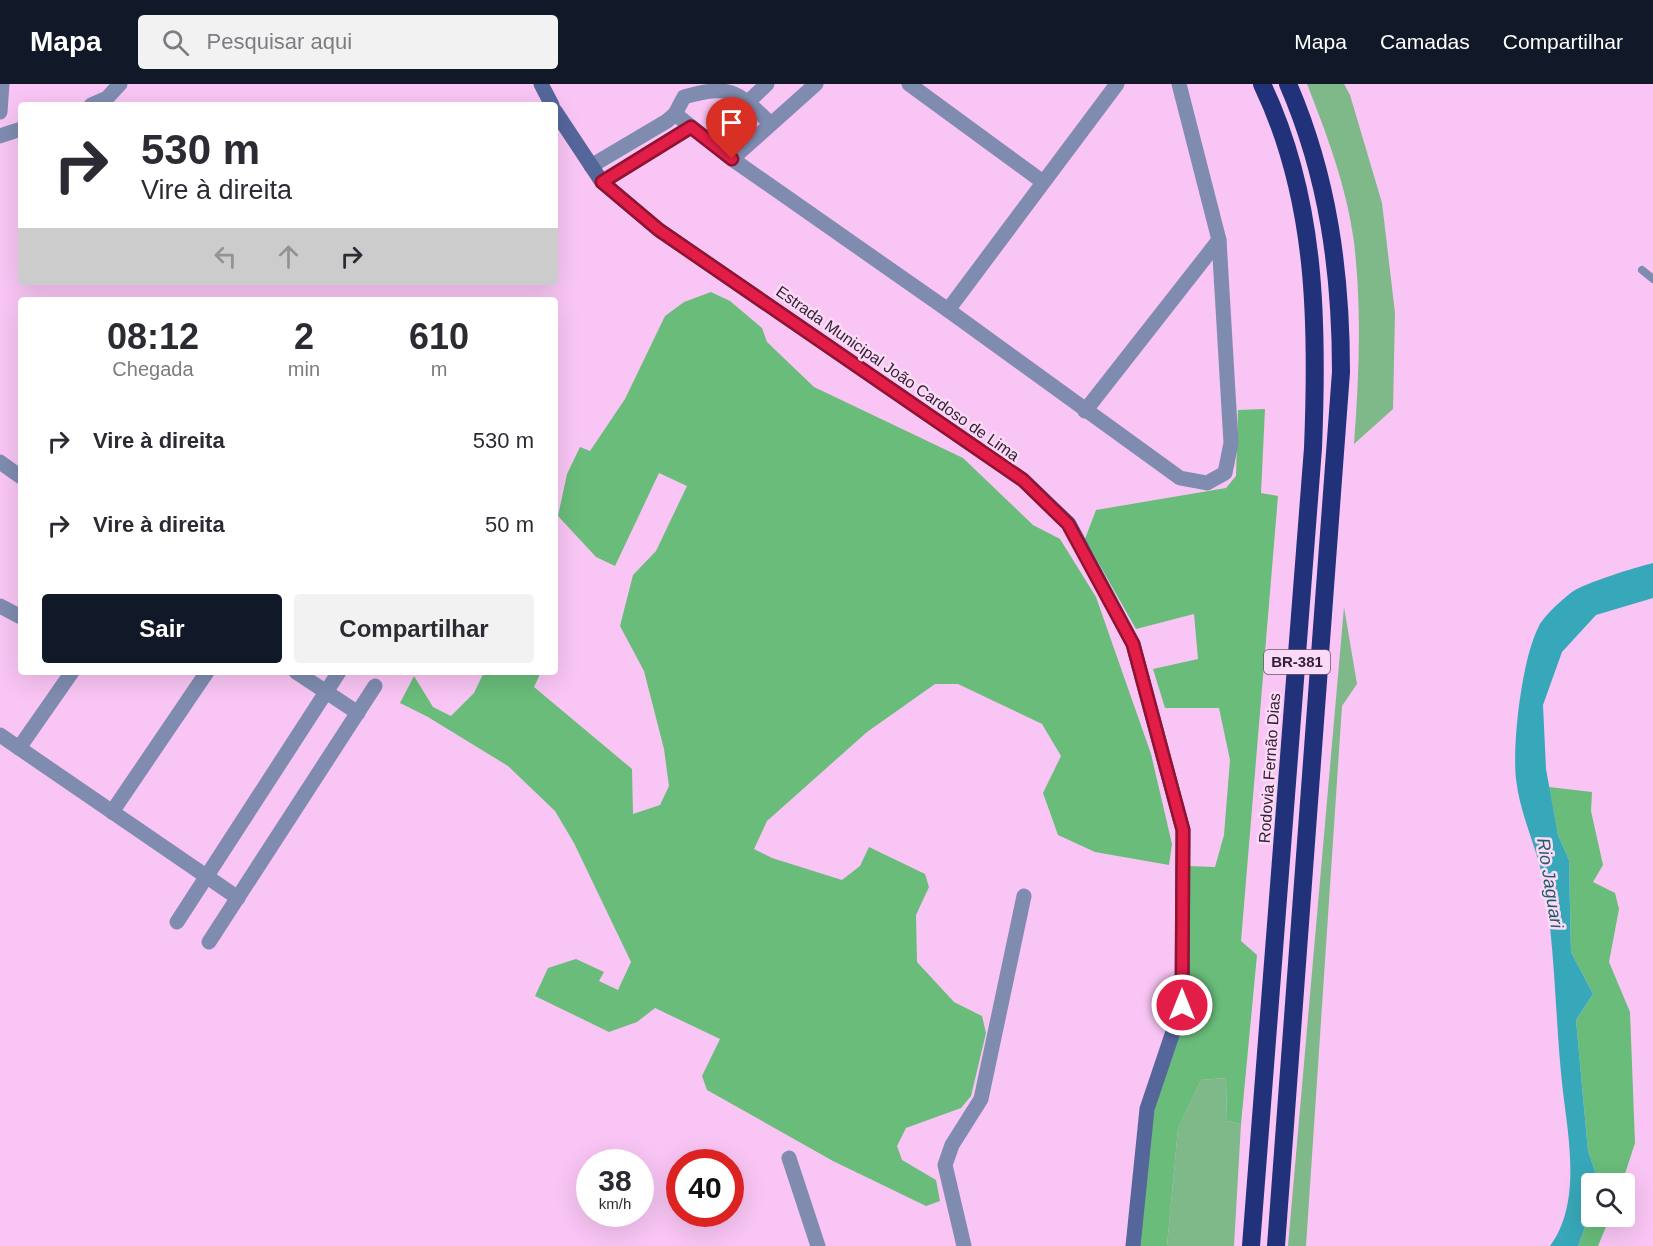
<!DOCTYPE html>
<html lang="pt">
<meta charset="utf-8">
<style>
:root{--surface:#fff;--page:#f2f2f3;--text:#2b2b33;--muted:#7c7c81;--accent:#111827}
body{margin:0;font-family:Arial,sans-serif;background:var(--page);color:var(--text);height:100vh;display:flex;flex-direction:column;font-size:22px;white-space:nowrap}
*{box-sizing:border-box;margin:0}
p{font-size:20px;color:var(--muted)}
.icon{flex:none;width:33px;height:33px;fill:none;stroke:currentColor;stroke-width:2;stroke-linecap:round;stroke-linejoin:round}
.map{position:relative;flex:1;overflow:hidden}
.drawer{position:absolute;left:18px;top:213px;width:540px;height:378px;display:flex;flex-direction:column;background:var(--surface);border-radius:6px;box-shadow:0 6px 24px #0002}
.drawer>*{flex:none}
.banner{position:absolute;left:18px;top:18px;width:540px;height:183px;border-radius:6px;box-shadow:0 6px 24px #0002;background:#fff;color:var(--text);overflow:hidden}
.fabs{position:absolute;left:1581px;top:1089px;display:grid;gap:12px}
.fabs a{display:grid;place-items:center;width:54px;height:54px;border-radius:6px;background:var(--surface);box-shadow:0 6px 24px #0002;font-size:30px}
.speed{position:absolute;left:576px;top:1065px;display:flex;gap:12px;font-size:30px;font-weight:700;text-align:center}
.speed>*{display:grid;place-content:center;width:78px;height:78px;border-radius:50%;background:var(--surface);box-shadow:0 6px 24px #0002;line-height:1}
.speed small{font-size:15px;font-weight:400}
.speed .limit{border:9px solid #d22;background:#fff;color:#111}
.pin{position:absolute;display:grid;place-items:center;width:51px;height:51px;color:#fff;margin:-62px -26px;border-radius:50% 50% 50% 0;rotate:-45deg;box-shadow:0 0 6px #0007}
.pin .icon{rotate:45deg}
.me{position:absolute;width:66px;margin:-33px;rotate:0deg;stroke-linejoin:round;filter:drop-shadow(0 0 4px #0008)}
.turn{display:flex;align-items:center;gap:21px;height:126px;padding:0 24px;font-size:27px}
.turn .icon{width:78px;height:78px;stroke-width:2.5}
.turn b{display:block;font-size:42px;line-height:51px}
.lanes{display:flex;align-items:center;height:57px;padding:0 24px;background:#0003;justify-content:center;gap:30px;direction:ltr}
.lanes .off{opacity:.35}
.eta{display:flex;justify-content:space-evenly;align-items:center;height:102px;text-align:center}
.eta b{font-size:36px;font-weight:600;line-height:42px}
.action{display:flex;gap:12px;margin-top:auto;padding:12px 24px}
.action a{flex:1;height:69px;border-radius:6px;background:var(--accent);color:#fff;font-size:24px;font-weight:600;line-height:69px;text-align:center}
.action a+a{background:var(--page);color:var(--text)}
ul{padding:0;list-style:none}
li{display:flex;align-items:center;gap:18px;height:84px;padding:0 24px}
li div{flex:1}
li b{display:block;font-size:22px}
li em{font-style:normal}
header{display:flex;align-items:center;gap:36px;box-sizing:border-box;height:84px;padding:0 30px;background:var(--accent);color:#fff}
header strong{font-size:28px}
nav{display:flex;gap:33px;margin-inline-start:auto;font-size:21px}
.search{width:420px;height:54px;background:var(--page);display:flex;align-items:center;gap:15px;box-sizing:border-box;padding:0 21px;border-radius:6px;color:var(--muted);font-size:22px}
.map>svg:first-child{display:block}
</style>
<header>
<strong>Mapa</strong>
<div class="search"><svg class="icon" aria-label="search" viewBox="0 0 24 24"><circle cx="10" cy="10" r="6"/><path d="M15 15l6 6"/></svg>Pesquisar aqui</div>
<nav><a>Mapa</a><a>Camadas</a><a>Compartilhar</a></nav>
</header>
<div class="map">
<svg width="1653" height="1162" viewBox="0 0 1653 1162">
<rect width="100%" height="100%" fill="#f9c5f4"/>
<g fill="#7fb889">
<path d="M1307 0H1344L1350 11 1382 119 1395 229 1393 325 1354 360C1359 293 1362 226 1354 158 1347 104 1327 51 1307 0Z"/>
<path d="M1344 523 1357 600 1342 622 1306 1162H1288Z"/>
<path d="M1226 994 1227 1037 1241 1040 1234 1162H1167L1178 1045 1201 996Z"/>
</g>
<g fill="#69bc7a">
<path d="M711 208 730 217 762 244 767 258 814 303 963 374 1033 441 1060 455 1096 513 1151 670 1172 760 1169 781 1095 768 1058 751 1043 709 1061 672 1042 640 958 600H935L867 648 767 737 754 765 772 774 842 796 860 782 869 763 925 790 929 803 916 831 917 878 954 918 982 932 986 949 971 1012 961 1024 906 1044 897 1062 902 1076 936 1096 940 1117 926 1122 833 1077 707 1006 702 992 720 955 655 924 637 938 609 948 535 912 548 884 576 875 604 888 599 897 618 906 631 878 574 759 555 727 508 682 428 633 400 619 414 592 433 623 451 632 474 609 484 588H541L534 603 632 685 633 730 660 721 669 702 664 665 644 587 620 542 633 491 656 467 687 402 659 389 615 482 596 473 558 432 567 390 580 363 590 367 625 315 665 232 684 218Z"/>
<path d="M1265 325 1261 409 1278 412 1241 857 1257 871 1241 1040 1227 1037 1226 994 1201 996 1178 1045 1167 1162H1139L1153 1030 1187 921 1188 782 1215 783 1224 751 1230 676 1219 624H1165L1153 585 1198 575 1194 530 1136 545 1085 455 1096 426 1226 404 1236 392 1238 326Z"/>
<path d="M1549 703 1592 708 1591 727 1603 781 1593 798 1615 809 1619 825 1609 878 1630 928 1635 1059 1622 1099H1599L1588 1067 1576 936 1593 910 1571 868 1569 776 1558 751Z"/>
<path d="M1591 1127 1592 1132 1610 1133 1598 1162H1578Z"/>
</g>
<path fill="#37a8b9" d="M1653 479V514L1596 531 1562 568 1543 621 1546 685 1558 751 1569 776 1571 868 1593 910 1576 936 1588 1067 1599 1099 1592 1100 1591 1127 1578 1162H1550C1581 1121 1569 1056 1563 1008 1555 939 1556 869 1544 800 1538 765 1520 732 1516 695 1512 659 1522 576 1538 544 1543 532 1562 516 1572 508 1585 499 1636 483 1653 479Z"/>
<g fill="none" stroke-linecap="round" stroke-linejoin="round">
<path stroke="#7f8cb0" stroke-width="8" d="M1642 186 1653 195"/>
<g stroke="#7f8cb0" stroke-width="15">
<path d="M909 0 1043 98"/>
<path d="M748 18 767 0"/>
<path d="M91 21 107 14 120 0"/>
<path d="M0 28 2 0"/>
<path d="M675 30 732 75 948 226 1180 394 1207 399 1225 389 1231 359 1219 156 1179 0"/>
<path d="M0 52 21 45"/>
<path d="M732 75 816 0"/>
<path d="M591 82 667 37 675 30 684 13C731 0 736 7 770 39"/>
<path d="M602 98 691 43"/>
<path d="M948 226 1117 0"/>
<path d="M1085 327 1219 156"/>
<path d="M0 378 21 393"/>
<path d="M0 522 21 533"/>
<path d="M296 588 358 629"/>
<path d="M0 651 238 814"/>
<path d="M19 664 72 588"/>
<path d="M112 728 207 588"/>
<path d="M177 838 339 588"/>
<path d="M209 858 375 602"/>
<path d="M789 1074 818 1162"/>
<path d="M964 1162 945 1081 952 1061 981 1015 1024 812"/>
</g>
<g stroke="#55669b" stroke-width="15">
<path d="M541 0 552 21"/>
<path d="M555 27 602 98 659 146 1023 396 1069 440 1133 560 1183 746 1182 921 1147 1025 1133 1162"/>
</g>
<g stroke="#21327b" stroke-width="18">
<path d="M1251 1162 1313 364C1318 240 1317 115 1262 0"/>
<path d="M1276 1162 1341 288C1341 188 1328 92 1288 0"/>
</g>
</g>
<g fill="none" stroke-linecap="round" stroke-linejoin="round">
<g stroke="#92132f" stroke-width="15">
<path id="route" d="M732 75 691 43 602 98 659 146 1023 396 1068 440 1133 560 1183 746 1182 921"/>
</g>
<use href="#route" stroke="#e11d48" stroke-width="10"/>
</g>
<g text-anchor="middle" stroke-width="5" stroke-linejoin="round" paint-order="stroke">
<rect fill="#fadaf7" stroke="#6e576c" stroke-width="1.5" x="1264" y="566" width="66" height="24" rx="4.5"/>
<g font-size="15" font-weight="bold" fill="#321f31">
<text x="1297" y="583">BR-381</text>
</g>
<g font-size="16" fill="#321f31" stroke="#fadaf7">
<text transform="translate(898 289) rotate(35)" y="6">Estrada Municipal João Cardoso de Lima</text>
<text transform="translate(1269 684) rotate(-86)" y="6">Rodovia Fernão Dias</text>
</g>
<g font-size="18" font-style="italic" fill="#1f5c65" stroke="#fadaf7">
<text transform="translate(1550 799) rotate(81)" y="6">Rio Jaguari</text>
</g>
</g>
</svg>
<div class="fabs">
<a><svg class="icon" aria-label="search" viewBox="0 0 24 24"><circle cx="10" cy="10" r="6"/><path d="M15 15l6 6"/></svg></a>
</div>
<div class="speed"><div>38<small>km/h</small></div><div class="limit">40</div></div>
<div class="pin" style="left:732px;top:75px;background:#d93025"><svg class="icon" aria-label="arrive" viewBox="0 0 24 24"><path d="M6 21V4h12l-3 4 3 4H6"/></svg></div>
<svg class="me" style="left:1182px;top:921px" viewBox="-20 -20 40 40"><circle r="17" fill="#e11d48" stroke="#fff" stroke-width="3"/><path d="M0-11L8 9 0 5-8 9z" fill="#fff"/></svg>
<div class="banner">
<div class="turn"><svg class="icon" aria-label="right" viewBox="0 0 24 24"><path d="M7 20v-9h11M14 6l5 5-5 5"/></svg><div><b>530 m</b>Vire à direita</div></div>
<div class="lanes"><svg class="icon off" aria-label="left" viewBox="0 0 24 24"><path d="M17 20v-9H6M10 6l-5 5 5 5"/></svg><svg class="icon off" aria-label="ahead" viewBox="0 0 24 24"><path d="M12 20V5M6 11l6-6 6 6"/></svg><svg class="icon" aria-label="right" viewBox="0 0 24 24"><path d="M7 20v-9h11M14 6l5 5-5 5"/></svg></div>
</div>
<section class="drawer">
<div class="eta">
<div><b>08:12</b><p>Chegada</p></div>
<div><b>2</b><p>min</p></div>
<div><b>610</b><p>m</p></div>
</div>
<ul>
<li><svg class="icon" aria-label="right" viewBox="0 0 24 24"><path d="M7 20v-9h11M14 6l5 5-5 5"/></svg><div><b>Vire à direita</b></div><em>530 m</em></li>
<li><svg class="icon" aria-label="right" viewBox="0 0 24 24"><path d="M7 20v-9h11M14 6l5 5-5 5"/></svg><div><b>Vire à direita</b></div><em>50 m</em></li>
</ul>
<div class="action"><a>Sair</a><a>Compartilhar</a></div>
</section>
</div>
